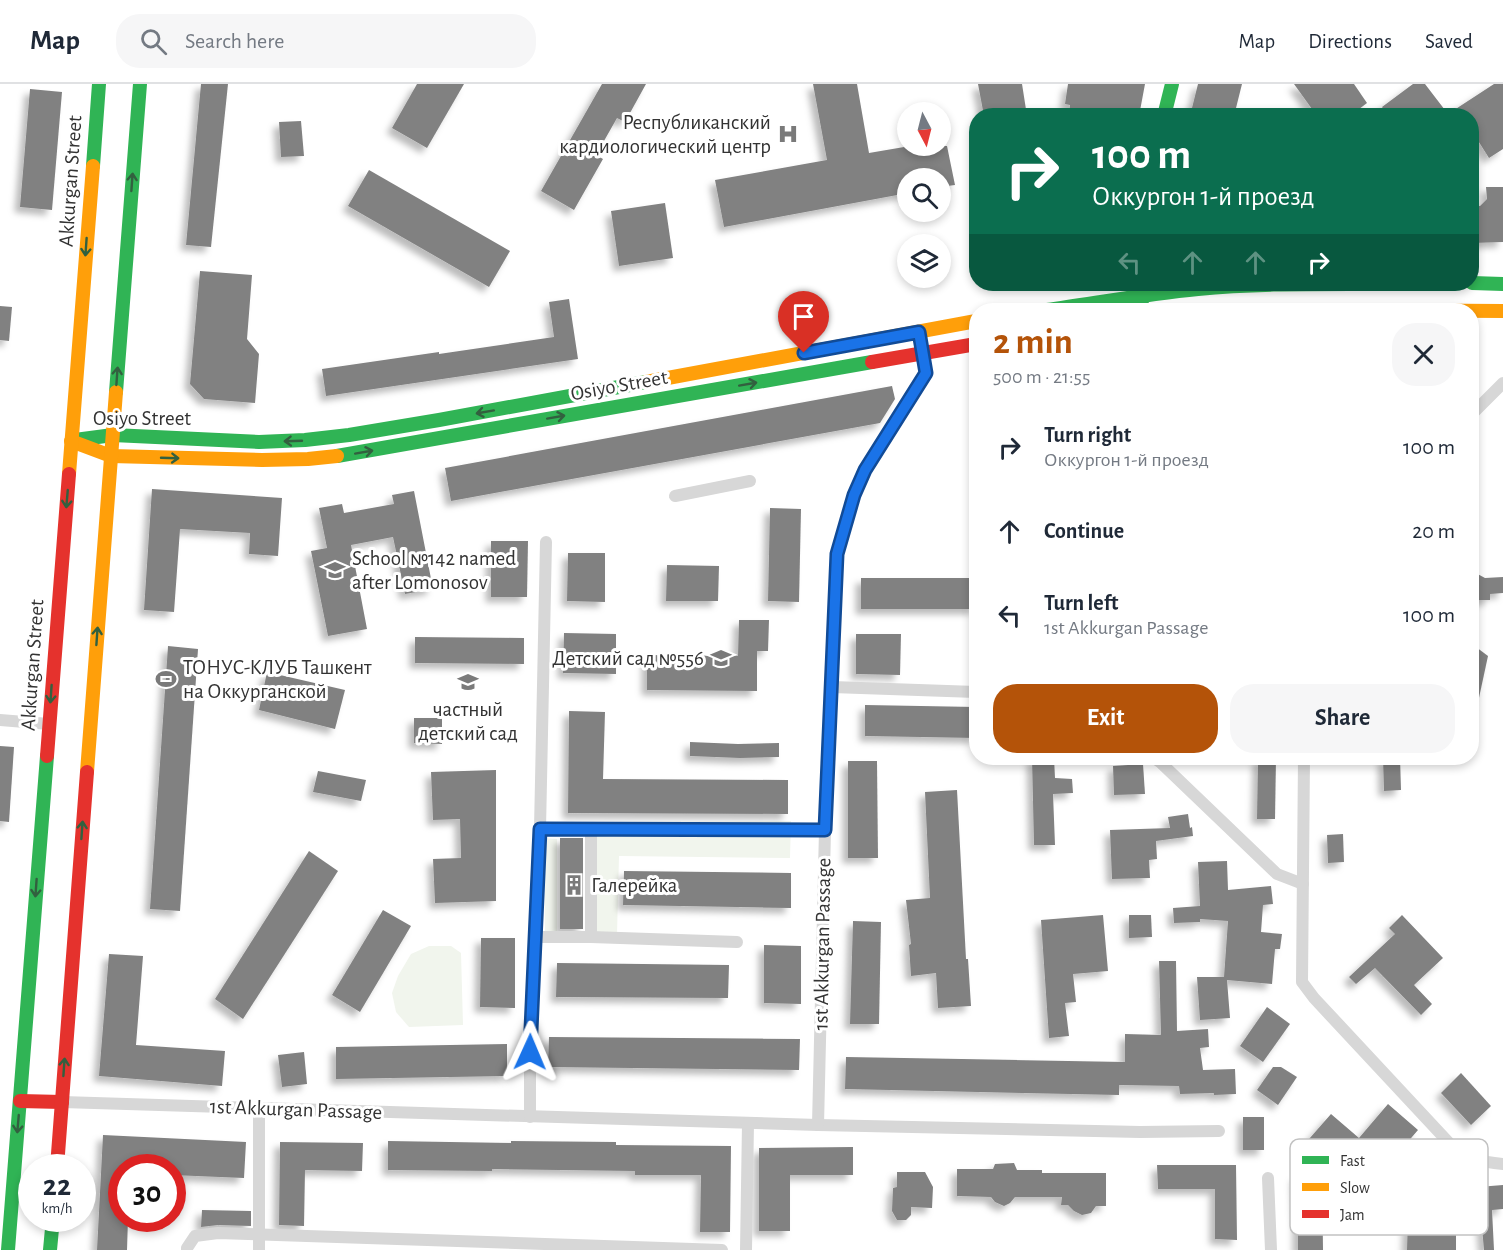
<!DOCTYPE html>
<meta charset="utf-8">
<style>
:root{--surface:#fff;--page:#f6f6f7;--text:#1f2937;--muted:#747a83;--line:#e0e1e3;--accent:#b45309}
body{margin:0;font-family:"Alegreya Sans",sans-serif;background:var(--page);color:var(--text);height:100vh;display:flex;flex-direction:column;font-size:22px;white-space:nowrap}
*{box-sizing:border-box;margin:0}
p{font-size:20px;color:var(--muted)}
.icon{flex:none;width:33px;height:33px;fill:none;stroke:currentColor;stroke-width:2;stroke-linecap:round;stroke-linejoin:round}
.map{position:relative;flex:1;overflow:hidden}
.drawer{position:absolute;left:969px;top:219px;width:510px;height:462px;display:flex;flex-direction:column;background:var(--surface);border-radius:24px;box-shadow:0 3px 9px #0003}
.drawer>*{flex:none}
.banner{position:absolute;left:969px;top:24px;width:510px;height:183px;border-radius:24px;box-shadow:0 3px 9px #0003;background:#0b6e4f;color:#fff;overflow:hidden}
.needle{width:39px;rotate:173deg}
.fabs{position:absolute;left:897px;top:18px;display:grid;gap:12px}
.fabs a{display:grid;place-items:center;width:54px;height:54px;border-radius:50%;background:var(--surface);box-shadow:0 3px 9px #0003;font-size:30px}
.speed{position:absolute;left:18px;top:1070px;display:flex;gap:12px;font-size:30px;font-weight:700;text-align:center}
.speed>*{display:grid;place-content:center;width:78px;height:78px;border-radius:50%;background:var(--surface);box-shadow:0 3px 9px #0003;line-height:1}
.speed small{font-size:15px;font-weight:400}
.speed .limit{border:9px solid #d22;background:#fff;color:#111}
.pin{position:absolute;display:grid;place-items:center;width:51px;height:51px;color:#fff;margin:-62px -26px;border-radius:50% 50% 50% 0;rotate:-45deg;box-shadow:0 0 6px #0007}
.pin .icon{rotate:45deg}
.me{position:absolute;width:66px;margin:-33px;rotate:1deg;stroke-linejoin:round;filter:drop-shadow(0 0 4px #0008)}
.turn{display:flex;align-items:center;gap:21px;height:126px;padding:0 24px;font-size:27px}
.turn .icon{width:78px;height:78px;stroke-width:2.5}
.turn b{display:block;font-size:42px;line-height:51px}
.lanes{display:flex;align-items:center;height:57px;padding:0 24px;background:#0003;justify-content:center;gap:30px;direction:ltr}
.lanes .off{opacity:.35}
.round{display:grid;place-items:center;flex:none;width:63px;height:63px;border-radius:24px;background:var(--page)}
.summary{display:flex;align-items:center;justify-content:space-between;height:102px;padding:0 24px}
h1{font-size:36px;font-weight:700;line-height:45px;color:var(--accent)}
.action{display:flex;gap:12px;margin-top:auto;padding:12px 24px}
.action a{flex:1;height:69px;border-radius:24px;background:var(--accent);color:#fff;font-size:24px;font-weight:700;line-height:69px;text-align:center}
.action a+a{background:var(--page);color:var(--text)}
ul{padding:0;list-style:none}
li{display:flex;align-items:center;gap:18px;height:84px;padding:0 24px}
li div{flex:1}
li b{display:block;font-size:22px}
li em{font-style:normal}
header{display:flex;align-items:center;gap:36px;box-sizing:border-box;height:84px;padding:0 30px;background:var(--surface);border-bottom:2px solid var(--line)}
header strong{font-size:28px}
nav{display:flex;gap:33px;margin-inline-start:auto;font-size:21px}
.search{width:420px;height:54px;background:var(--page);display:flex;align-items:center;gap:15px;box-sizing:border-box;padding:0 21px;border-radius:24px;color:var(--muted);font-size:22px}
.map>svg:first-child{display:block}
</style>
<header>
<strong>Map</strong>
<div class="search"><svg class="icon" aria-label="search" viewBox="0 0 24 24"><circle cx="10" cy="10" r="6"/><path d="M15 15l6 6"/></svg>Search here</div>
<nav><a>Map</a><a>Directions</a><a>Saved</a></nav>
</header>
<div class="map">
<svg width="1503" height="1166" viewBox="0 0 1503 1166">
<defs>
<filter id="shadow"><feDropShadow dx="-5.5" dy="5.5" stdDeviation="3" flood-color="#0004"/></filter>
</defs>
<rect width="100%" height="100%" fill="#fff"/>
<g fill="#f1f5ed">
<path d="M791 737 790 774 619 772 617 851H594L595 738Z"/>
<path d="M544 754 557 755V848H545Z"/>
<path d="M429 862H451L461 869 463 941 409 943 396 928 392 909 398 892 411 870Z"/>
</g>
<g fill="#818181" filter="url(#shadow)">
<path d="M201 0H228L211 163 186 161Z"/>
<path d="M417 0H464L427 64 392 44Z"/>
<path d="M602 0H646L625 38 617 34 596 71 603 75 574 126 541 107Z"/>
<path d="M813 0H857L869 69 910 62H947L955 101 940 103V94H908V109L724 143 715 96 827 76Z"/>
<path d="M978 0H1022L1027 32H984Z"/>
<path d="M1068 0H1145L1139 32H1069L1070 21 1065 20Z"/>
<path d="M1198 0H1242L1234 32H1190Z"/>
<path d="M1294 0H1354L1367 19 1350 32H1317Z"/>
<path d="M1413 0H1425L1448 30 1494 0H1503V65L1489 74 1472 47V32H1388L1382 23Z"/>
<path d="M30 5 62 8 52 126 20 123Z"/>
<path d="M301 37 304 72 281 73 279 38Z"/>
<path d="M369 86 510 167 489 203 348 122Z"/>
<path d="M1486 103H1503V158L1472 159V122H1480L1487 115Z"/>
<path d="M665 119 673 174 619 182 611 127Z"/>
<path d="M200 187 252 191 247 255 259 270 255 319 204 315 190 300Z"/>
<path d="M569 215 578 275 326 312 322 285 439 268V270L554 253 549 218Z"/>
<path d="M0 222 12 223 9 257 0 256Z"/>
<path d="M892 302 895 315 880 339 451 417 445 384Z"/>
<path d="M152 405 282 414 278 472 249 470 250 449 180 445 174 528 144 526Z"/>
<path d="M414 407 433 505 405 510 393 453 351 461 367 545 328 552 311 467 327 464 319 424 342 420 344 429 394 420 392 411Z"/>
<path d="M770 424 801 425 799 518 768 517Z"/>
<path d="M491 457H528L527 513H491Z"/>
<path d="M568 469H605V518L567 517Z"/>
<path d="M667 481 719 482 718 517H666Z"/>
<path d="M1472 487 1485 494 1503 493V509L1490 510V516H1472Z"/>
<rect x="861" y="494" width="115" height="31"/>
<path d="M739 536H769L768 567H757V607L647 606V571L738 572Z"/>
<path d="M564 549 616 550V590L563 589Z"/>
<path d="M856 550H901L900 591 856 590Z"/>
<path d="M415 553 524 554V580L415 579Z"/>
<path d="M1472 560 1488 572 1477 623H1472Z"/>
<path d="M168 562 198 565 180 827 150 825Z"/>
<path d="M267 588 345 606 335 645 259 626Z"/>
<path d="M865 621 976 623V654L865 652Z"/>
<path d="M569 627 605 628 603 695 788 696V730L568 729Z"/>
<path d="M414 634H442V660L414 659Z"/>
<path d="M690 658 738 660 779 659V673L740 674 690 672Z"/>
<path d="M0 662 14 663 9 738 0 737Z"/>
<path d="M1032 674H1054L1055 694 1072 695 1073 709 1053 710 1055 761H1034Z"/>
<path d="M1258 674H1276L1275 735H1257Z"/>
<path d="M1383 674H1400L1401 706 1384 707Z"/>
<path d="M848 677H877L878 774H848Z"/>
<path d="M1143 680 1145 710 1114 711 1113 682Z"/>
<path d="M496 686V817L435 819 433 775 461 774 460 735 433 736 431 688Z"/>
<path d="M318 687 366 696 361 717 313 708Z"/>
<path d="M957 706 966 875H968L971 922 938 924 936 889 911 892 909 861 911 860 906 816 930 814 925 708Z"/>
<path d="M1188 730 1190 744 1192 743 1193 752 1156 757 1157 775 1149 776 1150 794 1112 795 1110 746 1170 744 1168 733Z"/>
<path d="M1343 750 1344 778 1328 779 1327 751Z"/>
<rect x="560" y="754" width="23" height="91"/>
<path d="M309 767 338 787 243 935 215 915Z"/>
<path d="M1227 777 1228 806 1271 802 1273 820 1263 821 1261 848 1282 850 1280 865H1275L1272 900 1227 896 1230 934 1200 936 1197 893H1224L1228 837 1200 835V838L1174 839 1173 824 1200 822 1198 778Z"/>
<path d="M624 787 791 789V824L623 821Z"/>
<path d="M383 826 411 842 360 928 332 911Z"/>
<path d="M1103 831 1108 887 1073 890 1076 918 1065 919 1069 952 1049 954 1041 836Z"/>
<path d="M1129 831H1151L1152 853 1129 854Z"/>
<path d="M1402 831 1443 874 1414 901 1432 920 1421 931 1375 884 1356 900 1349 893 1395 850 1389 844Z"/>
<path d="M853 837 881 838 879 940H850Z"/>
<path d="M481 854H515V924L480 923Z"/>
<path d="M764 861 801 862V920L764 919Z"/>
<path d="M109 870 143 872 136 961 225 967 222 1002 99 992Z"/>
<path d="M1159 877H1176L1177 947 1208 945 1209 963 1200 964 1203 986 1235 985 1236 1010 1214 1011V1009L1180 1010 1179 1002 1119 1001V1011L845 1005 846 973 1125 978V950L1161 951Z"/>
<path d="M557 879 729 881 728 914 556 913Z"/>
<path d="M1267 923 1290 940 1263 978 1240 962Z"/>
<path d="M549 953 800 955 799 986 548 983Z"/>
<path d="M507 960V992L336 995V963Z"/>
<path d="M304 968 307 1000 282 1003 278 971Z"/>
<path d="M1273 983H1281L1297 993 1278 1021 1257 1006Z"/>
<path d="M1461 989 1491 1022 1471 1041 1441 1009Z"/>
<path d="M1388 1020 1418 1046 1381 1089 1340 1055 1320 1078 1302 1063 1331 1030 1359 1054Z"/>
<rect x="1243" y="1033" width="21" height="33"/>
<path d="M103 1051 246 1058 244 1094 172 1091V1083H122V1134H128L127 1166H97Z"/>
<path d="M388 1057 511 1059V1057L616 1058V1061L731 1062 730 1148H700L701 1091H635V1087L492 1085V1087L388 1086Z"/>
<path d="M280 1058 363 1059 362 1087 305 1086 304 1142 279 1141Z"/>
<path d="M853 1063V1091H790V1147H759V1064Z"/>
<path d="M1014 1079 1017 1086H1042V1089H1106V1122H1096L1091 1129 1082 1131 1074 1127 1068 1121H1061L1062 1113H1015L1010 1119 1004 1122 995 1118 991 1113 957 1112V1085H993L995 1080Z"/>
<path d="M1157 1081H1236L1237 1156 1215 1155V1105H1158Z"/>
<path d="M897 1088H925L933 1103 932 1124 911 1123V1131L906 1136H897L892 1127 893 1104 897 1103Z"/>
<path d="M1322 1091 1323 1166H1298V1139L1296 1092Z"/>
<path d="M1376 1101H1421V1104H1466L1503 1101V1125L1492 1126 1494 1166H1484L1480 1121 1456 1120V1166H1407L1408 1133 1386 1132V1123H1376Z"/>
<path d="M202 1126 251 1127V1142L218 1141 201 1143Z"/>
</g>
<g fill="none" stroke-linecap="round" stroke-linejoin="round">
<g stroke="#d7d7d7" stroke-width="12">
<path d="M1472 330 1503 299"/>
<path d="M675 412 750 397"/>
<path d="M832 603 976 608"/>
<path d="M0 636 49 640"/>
<path d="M1154 674 1160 678 1277 790 1303 800"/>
<path d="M1304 674 1302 898 1314 914 1451 1061C1467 1075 1482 1078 1503 1080"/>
<path d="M591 744 825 746"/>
<path d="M535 853H591V744L540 745"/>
<path d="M591 853 737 858"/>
<path d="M62 1018 818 1041 1140 1048 1219 1047"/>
<path d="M530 1033V946L540 745 546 458"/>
<path d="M818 1041 825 746 837 470 854 411 865 386 926 289 922 269"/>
<path d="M1268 1094 1271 1166"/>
<path d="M187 1166V1164L195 1152 218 1149 722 1166"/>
<path d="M259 1166V1024"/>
<path d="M746 1166 748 1039"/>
</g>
<g stroke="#30b455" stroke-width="14">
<path d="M1164 32 1172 0"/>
<path d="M93 82 99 0"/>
<path d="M1472 199 1503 200"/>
<path d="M1141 200 1142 226"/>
<path d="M1047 226C1097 219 1147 210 1198 205 1248 200 1299 200 1350 200"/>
<path d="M116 308 140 0"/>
<path d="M75 356 113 351 259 358 305 356 349 351 439 336 646 298"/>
<path d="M337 372 872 278"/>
<path d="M8 1166 47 672"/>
<path d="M50 1166 53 1134"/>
</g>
<g stroke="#ff9f0a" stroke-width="14">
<path d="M1339 226 1503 227"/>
<path d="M646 298 976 237"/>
<path d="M71 357 111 372 262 376 308 375 337 372"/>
<path d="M69 390 93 82"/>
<path d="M87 688 116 308"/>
</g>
<g stroke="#e5322d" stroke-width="14">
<path d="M872 278 976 260"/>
<path d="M47 672 69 390"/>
<path d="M20 1017 62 1018"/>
<path d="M57 1083 87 688"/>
</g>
</g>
<defs><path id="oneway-shaft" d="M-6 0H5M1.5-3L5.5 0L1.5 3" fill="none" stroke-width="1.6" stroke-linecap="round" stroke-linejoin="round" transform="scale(1.5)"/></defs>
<g stroke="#32603f">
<use href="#oneway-shaft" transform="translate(132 98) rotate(-86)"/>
<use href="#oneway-shaft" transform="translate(86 163) rotate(94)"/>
<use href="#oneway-shaft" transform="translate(117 292) rotate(-86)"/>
<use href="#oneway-shaft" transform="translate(748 300) rotate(-10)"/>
<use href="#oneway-shaft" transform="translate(485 328) rotate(170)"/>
<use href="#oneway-shaft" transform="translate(556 333) rotate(-10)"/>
<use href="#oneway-shaft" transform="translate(293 357) rotate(178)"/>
<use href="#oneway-shaft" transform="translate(364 368) rotate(-10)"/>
<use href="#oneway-shaft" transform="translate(170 374) rotate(2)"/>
<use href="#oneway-shaft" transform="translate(67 415) rotate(95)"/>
<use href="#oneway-shaft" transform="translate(97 552) rotate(-86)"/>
<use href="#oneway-shaft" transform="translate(51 610) rotate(94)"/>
<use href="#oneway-shaft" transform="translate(82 746) rotate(-86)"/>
<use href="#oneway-shaft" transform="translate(36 804) rotate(94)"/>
<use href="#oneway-shaft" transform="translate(64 983) rotate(-86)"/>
<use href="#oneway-shaft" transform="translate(18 1040) rotate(95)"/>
</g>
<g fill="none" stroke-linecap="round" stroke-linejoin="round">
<g stroke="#114b97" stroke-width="15">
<path id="route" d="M530 968 540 745 825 746 837 470 854 411 865 386 926 289 919 248 804 269"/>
</g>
<use href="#route" stroke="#1a73e8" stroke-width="10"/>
</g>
<defs>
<g id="hospital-bare" transform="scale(1.62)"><path d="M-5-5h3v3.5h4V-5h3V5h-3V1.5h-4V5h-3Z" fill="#7a7a7a" stroke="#fff" stroke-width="2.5" paint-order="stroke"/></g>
<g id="school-bare" transform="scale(1.62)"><path d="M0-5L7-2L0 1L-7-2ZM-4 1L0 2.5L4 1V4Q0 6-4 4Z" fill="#7a7a7a" stroke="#fff" stroke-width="2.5" paint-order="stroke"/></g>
<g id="stadium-bare" transform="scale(1.62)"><path d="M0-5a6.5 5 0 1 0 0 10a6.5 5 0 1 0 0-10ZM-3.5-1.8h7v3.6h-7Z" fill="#7a7a7a" stroke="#fff" stroke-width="2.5" paint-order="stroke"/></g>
<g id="building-bare" transform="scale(1.62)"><path d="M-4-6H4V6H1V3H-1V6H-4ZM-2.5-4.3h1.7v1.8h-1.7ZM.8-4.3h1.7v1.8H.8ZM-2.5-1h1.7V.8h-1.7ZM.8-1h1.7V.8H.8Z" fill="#7a7a7a" stroke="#fff" stroke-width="2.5" paint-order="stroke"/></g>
</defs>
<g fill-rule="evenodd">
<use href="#hospital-bare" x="788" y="50"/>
<use href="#school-bare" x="335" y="486"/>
<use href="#school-bare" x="721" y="574"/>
<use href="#stadium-bare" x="166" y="595"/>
<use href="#school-bare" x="468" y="598"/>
<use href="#building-bare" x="574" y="801"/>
</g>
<g text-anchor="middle" stroke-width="6" stroke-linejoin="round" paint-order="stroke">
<g font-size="21" fill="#333" stroke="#fff" text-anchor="start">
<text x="771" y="45" text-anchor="end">Республиканский<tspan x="771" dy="24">кардиологический центр</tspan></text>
<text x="352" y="481">School №142 named<tspan x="352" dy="24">after Lomonosov</tspan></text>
<text x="704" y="581" text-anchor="end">Детский сад №556</text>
<text x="183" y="590">ТОНУС-КЛУБ Ташкент<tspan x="183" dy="24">на Оккурганской</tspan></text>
<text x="468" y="632" text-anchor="middle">частный<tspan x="468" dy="24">детский сад</tspan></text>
<text x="591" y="808">Галерейка</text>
</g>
<g font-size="21" fill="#333" stroke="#fff">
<text transform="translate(70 97) rotate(-86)" y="7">Akkurgan Street</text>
<text transform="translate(619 301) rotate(-10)" y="7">Osiyo Street</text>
<text x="142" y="341">Osiyo Street</text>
<text transform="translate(32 581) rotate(-86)" y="7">Akkurgan Street</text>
<text transform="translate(822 860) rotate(-89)" y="7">1st Akkurgan Passage</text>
<text transform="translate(296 1025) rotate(2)" y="7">1st Akkurgan Passage</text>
</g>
</g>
<rect x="1290" y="1055" width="198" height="96" rx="9" fill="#fff" stroke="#c2c2c2" stroke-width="1.5"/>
<rect x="1302" y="1072" width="27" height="8" fill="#30b455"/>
<rect x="1302" y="1099" width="27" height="8" fill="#ff9f0a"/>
<rect x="1302" y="1126" width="27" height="8" fill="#e5322d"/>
<g font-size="16" fill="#333">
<text x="1340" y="1082">Fast</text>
<text x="1340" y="1109">Slow</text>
<text x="1340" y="1136">Jam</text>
</g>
</svg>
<div class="fabs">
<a><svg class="needle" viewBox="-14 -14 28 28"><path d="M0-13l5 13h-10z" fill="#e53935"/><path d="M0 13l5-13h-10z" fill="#747a83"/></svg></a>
<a><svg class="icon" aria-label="search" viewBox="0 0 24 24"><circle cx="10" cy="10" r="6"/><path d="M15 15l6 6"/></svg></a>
<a><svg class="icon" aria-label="layers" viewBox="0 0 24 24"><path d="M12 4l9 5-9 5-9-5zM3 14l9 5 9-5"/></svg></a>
</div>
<div class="speed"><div>22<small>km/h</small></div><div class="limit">30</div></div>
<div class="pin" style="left:804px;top:269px;background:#d93025"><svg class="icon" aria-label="arrive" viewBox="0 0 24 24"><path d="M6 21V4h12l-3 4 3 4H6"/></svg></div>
<svg class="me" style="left:530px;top:968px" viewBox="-20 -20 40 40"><path d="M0-17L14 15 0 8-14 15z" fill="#1a73e8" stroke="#fff" stroke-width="4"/></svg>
<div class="banner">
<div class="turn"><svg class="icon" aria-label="right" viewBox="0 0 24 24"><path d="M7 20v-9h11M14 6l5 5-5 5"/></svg><div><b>100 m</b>Оккургон 1-й проезд</div></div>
<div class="lanes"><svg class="icon off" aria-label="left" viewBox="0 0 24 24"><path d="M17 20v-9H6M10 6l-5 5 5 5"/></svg><svg class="icon off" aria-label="ahead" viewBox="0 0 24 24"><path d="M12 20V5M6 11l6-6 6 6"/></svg><svg class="icon off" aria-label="ahead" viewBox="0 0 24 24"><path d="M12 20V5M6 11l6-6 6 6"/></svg><svg class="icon" aria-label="right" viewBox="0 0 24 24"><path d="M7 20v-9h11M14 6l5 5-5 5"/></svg></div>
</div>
<section class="drawer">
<div class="summary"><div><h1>2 min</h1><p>500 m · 21:55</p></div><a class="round"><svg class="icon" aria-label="close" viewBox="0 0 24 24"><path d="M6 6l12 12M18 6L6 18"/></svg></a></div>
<ul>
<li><svg class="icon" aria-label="right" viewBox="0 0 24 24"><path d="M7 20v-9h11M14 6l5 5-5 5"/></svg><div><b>Turn right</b><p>Оккургон 1-й проезд</p></div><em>100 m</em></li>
<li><svg class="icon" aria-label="ahead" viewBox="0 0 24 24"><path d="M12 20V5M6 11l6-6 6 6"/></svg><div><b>Continue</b></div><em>20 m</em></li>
<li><svg class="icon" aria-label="left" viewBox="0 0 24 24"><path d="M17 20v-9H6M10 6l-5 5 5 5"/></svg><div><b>Turn left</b><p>1st Akkurgan Passage</p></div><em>100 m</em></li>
</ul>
<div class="action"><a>Exit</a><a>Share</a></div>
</section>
</div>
